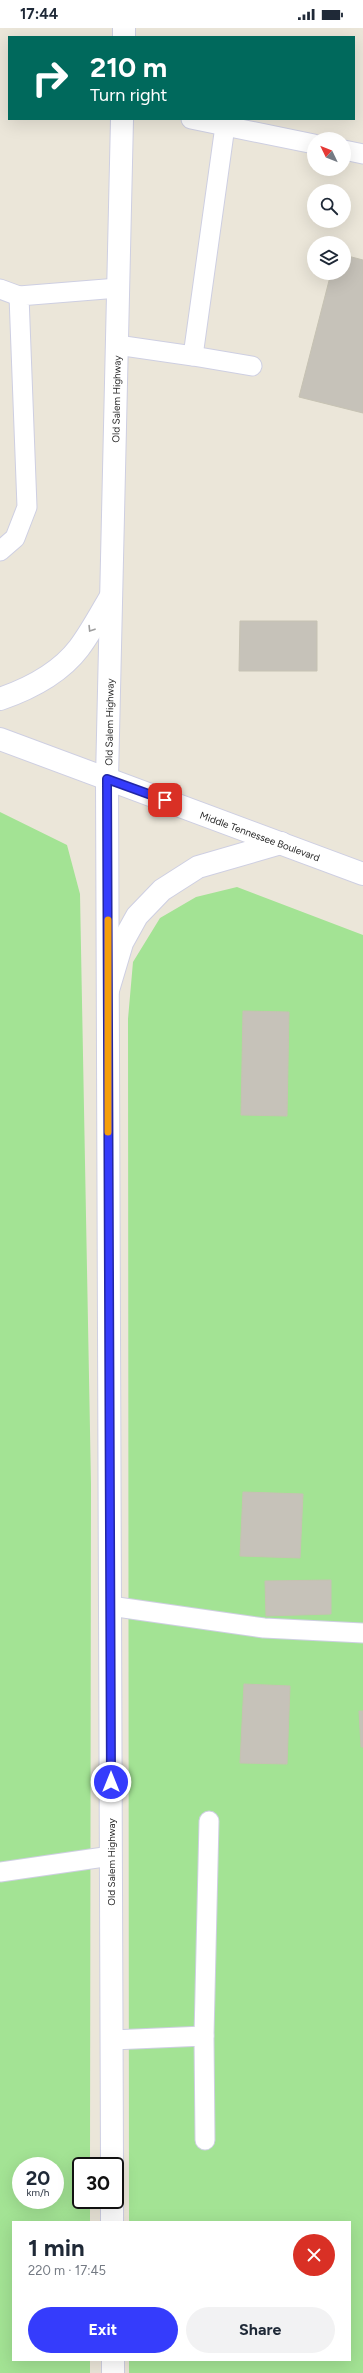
<!DOCTYPE html>
<meta charset="utf-8">
<style>
:root{--surface:#fff;--page:#f2f2f3;--text:#1f2937;--muted:#747a83;--accent:#353cfc}
body{margin:0;font-family:Figtree,sans-serif;background:var(--page);color:var(--text);height:100vh;display:flex;flex-direction:column;font-size:15px;white-space:nowrap}
*{box-sizing:border-box;margin:0}
p{font-size:13px;color:var(--muted)}
.icon{flex:none;width:22px;height:22px;fill:none;stroke:currentColor;stroke-width:2;stroke-linecap:round;stroke-linejoin:round}
.map{position:relative;flex:1;overflow:hidden}
.side{position:absolute;left:12px;top:2193px;width:339px;height:140px;display:flex;flex-direction:column;background:var(--surface);border-radius:0px;box-shadow:0 4px 16px #0002}
.side>*{flex:none}
.hud{position:absolute;left:8px;top:8px;width:347px;height:84px;border-radius:0px;box-shadow:0 4px 16px #0002;background:#00695c;color:#fff;overflow:hidden}
.needle{width:26px;rotate:313deg}
.buttons{position:absolute;left:307px;top:104px;display:grid;gap:8px}
.buttons a{display:grid;place-items:center;width:44px;height:44px;border-radius:50%;background:var(--surface);box-shadow:0 4px 16px #0002;font-size:20px}
.speed{position:absolute;left:12px;top:2129px;display:flex;gap:8px;font-size:20px;font-weight:700;text-align:center}
.speed>*{display:grid;place-content:center;width:52px;height:52px;border-radius:50%;background:var(--surface);box-shadow:0 4px 16px #0002;line-height:1}
.speed small{font-size:10px;font-weight:400}
.speed .limit{border:2px solid #111;border-radius:6px;background:#fff;color:#111}
.pin{position:absolute;display:grid;place-items:center;width:34px;height:34px;color:#fff;margin:-17px;border-radius:8px;box-shadow:0 2px 6px #0006}
.me{position:absolute;width:44px;margin:-22px;rotate:0deg;stroke-linejoin:round;filter:drop-shadow(0 0 3px #0008)}
.turn{display:flex;align-items:center;gap:14px;height:84px;padding:0 16px;font-size:18px}
.turn .icon{width:52px;height:52px;stroke-width:2.5}
.turn b{display:block;font-size:28px;line-height:34px}
.round{display:grid;place-items:center;flex:none;width:42px;height:42px;border-radius:21px;background:var(--page)}
.head{display:flex;align-items:center;justify-content:space-between;height:68px;padding:0 16px}
h1{font-size:24px;font-weight:700;line-height:30px}
.cta{display:flex;gap:8px;margin-top:auto;padding:8px 16px}
.cta a{flex:1;height:46px;border-radius:24px;background:var(--accent);color:#fff;font-size:16px;font-weight:700;line-height:46px;text-align:center}
.cta a+a{background:var(--page);color:var(--text)}
.status{display:flex;justify-content:space-between;align-items:center;height:28px;padding:0 20px;background:var(--surface);direction:ltr}
.status svg{height:11px;fill:currentColor}
.map>svg:first-child{display:block}
</style>
<div class="status"><b>17:44</b><svg viewBox="0 0 49 12"><path d="M0 12V9h3v3zM5 12V6h3v6zM10 12V3h3v9zM15 12V0h3v12zM26 1h20v11H26zM47 4h2v5h-2z"/></svg></div>
<div class="map">
<svg width="363" height="2345" viewBox="0 0 363 2345">
<rect width="100%" height="100%" fill="#ebe6d9"/>
<g fill="#a3e394" fill-rule="evenodd">
<path d="M0 784 67 817 80 866 91 1456 90 2138H81V2172H90V2194H13V2332H90V2345H0ZM21 2138H55V2172H21Z"/>
<path d="M237 859 363 907V2345H129V2332H350V2194H129L128 991 133 934 160 890 196 869Z"/>
</g>
<g fill="#c6c2b9" stroke="#c6c2b3">
<path d="M344 227 363 232V385L299 369 331 245H344Z"/>
<path d="M240 593H317V643H239Z"/>
<path d="M243 983 289 984 287 1088 241 1087Z"/>
<path d="M243 1464 303 1466 300 1530 240 1528Z"/>
<path d="M331 1552V1586L266 1588 265 1553Z"/>
<path d="M244 1656 290 1658 287 1736 240 1735Z"/>
<path d="M359 1683H363V1719H361Z"/>
</g>
<g fill="none" stroke-linecap="round" stroke-linejoin="round">
<g stroke="#cecfe2" stroke-width="21">
<g id="lane">
<path d="M191 91 314 116"/>
<path d="M344 122 363 126"/>
<path d="M0 261 19 268"/>
<path d="M117 317 193 328 225 98"/>
<path d="M193 328 252 338"/>
<path d="M0 523 15 510 27 479 19 268 118 260"/>
<path d="M110 1578 264 1600 363 1605"/>
<path d="M0 1844 111 1828"/>
<path d="M204 2008 209 1793"/>
<path d="M112 2012 204 2008 205 2112"/>
</g>
</g>
<g stroke="#cecfe2" stroke-width="24">
<g id="street">
<path d="M124 9V0"/>
<path d="M112 2138 107 751 122 91"/>
<path d="M112 2172V2194"/>
<path d="M113 2332V2345"/>
</g>
</g>
<g stroke="#cecfe2" stroke-width="24">
<g id="secondary">
<path d="M0 671C29 661 60 645 79 620 91 604 101 585 111 568"/>
<path d="M0 711 363 846"/>
<path d="M108 962 122 915 137 888 162 862 198 839 281 815"/>
</g>
</g>
<use href="#lane" stroke="#fff" stroke-width="19"/>
<use href="#street" stroke="#fff" stroke-width="22"/>
<use href="#secondary" stroke="#fff" stroke-width="22"/>
</g>
<defs><path id="oneway-chevron" d="M-2-3.5L2.5 0L-2 3.5" fill="none" stroke-width="1.6" stroke-linecap="round" stroke-linejoin="round"/></defs>
<use stroke="#9e9e9e" href="#oneway-chevron" transform="translate(91 601) rotate(122)"/>
<g fill="none" stroke-linecap="round" stroke-linejoin="round">
<g stroke="#2227a4" stroke-width="10">
<path id="route" d="M111 1754 107 751 165 772"/>
</g>
<use href="#route" stroke="#353cfc" stroke-width="7"/>
<path stroke="#f59e0b" stroke-width="7" d="M108 892V1104"/>
</g>
<g text-anchor="middle" stroke-width="3" stroke-linejoin="round" paint-order="stroke">
<g font-size="10" fill="#282828" stroke="#fff">
<text transform="translate(116 371) rotate(-89)" y="4">Old Salem Highway</text>
<text transform="translate(109 694) rotate(-89)" y="4">Old Salem Highway</text>
<text transform="translate(260 808) rotate(20)" y="4">Middle Tennessee Boulevard</text>
<text transform="translate(111 1834) rotate(-90)" y="4">Old Salem Highway</text>
</g>
</g>
</svg>
<div class="buttons">
<a><svg class="needle" viewBox="-14 -14 28 28"><path d="M0-13l5 13h-10z" fill="#e53935"/><path d="M0 13l5-13h-10z" fill="#747a83"/></svg></a>
<a><svg class="icon" aria-label="search" viewBox="0 0 24 24"><circle cx="10" cy="10" r="6"/><path d="M15 15l6 6"/></svg></a>
<a><svg class="icon" aria-label="layers" viewBox="0 0 24 24"><path d="M12 4l9 5-9 5-9-5zM3 14l9 5 9-5"/></svg></a>
</div>
<div class="speed"><div>20<small>km/h</small></div><div class="limit">30</div></div>
<div class="pin" style="left:165px;top:772px;background:#d93025"><svg class="icon" aria-label="arrive" viewBox="0 0 24 24"><path d="M6 21V4h12l-3 4 3 4H6"/></svg></div>
<svg class="me" style="left:111px;top:1754px" viewBox="-20 -20 40 40"><circle r="17" fill="#353cfc" stroke="#fff" stroke-width="3"/><path d="M0-11L8 9 0 5-8 9z" fill="#fff"/></svg>
<div class="hud">
<div class="turn"><svg class="icon" aria-label="right" viewBox="0 0 24 24"><path d="M7 20v-9h11M14 6l5 5-5 5"/></svg><div><b>210 m</b>Turn right</div></div>
</div>
<section class="side">
<div class="head"><div><h1>1 min</h1><p>220 m · 17:45</p></div><a class="round" style="background:#d93025;color:#fff"><svg class="icon" aria-label="close" viewBox="0 0 24 24"><path d="M6 6l12 12M18 6L6 18"/></svg></a></div>
<div class="cta"><a>Exit</a><a>Share</a></div>
</section>
</div>
